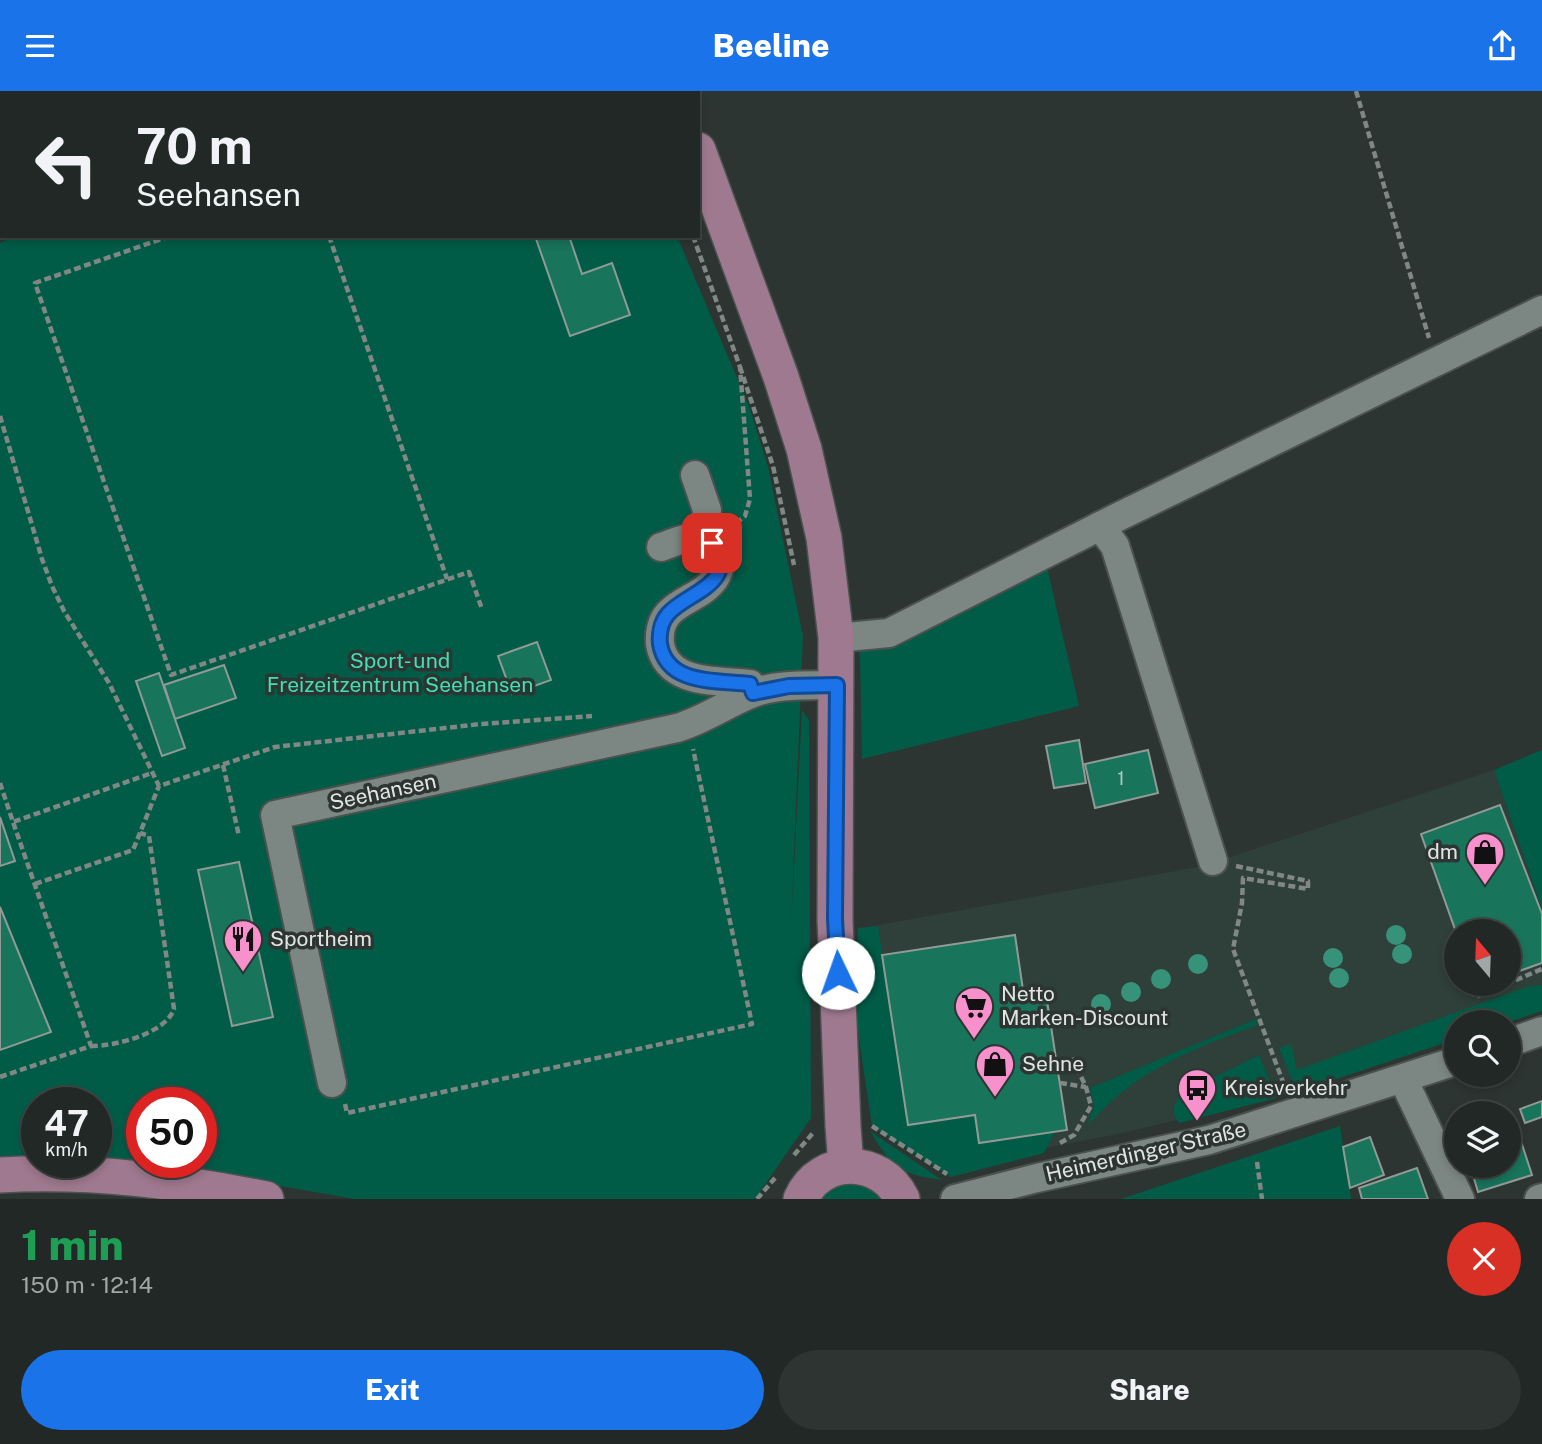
<!DOCTYPE html>
<meta charset="utf-8">
<style>
:root{--surface:#222826;--page:#2e3432;--text:#f1f3f6;--muted:#a2a6a7;--line:#3f4443;--accent:#1a73e8}
body{margin:0;font-family:"Public Sans",sans-serif;background:var(--page);color:var(--text);height:100vh;display:flex;flex-direction:column;font-size:26px;white-space:nowrap}
*{box-sizing:border-box;margin:0}
p{font-size:23px;color:var(--muted)}
.icon{flex:none;width:38px;height:38px;fill:none;stroke:currentColor;stroke-width:2;stroke-linecap:round;stroke-linejoin:round}
.map{position:relative;height:1108px;overflow:hidden}
.panel{display:flex;flex-direction:column;background:var(--surface);flex:1}
.panel>*{flex:none}
.top-card{position:absolute;left:0px;top:0px;width:700px;height:147px;box-shadow:0 4px 10px #0003,0 0 0 2px var(--line);background:#222826;color:var(--text);overflow:hidden}
.needle{width:46px;rotate:341deg}
.tools{position:absolute;left:1444px;top:828px;display:grid;gap:14px}
.tools a{display:grid;place-items:center;width:77px;height:77px;border-radius:50%;background:var(--surface);box-shadow:0 4px 10px #0003,0 0 0 2px var(--line);font-size:35px}
.speed{position:absolute;left:21px;top:996px;display:flex;gap:14px;font-size:35px;font-weight:700;text-align:center}
.speed>*{display:grid;place-content:center;width:91px;height:91px;border-radius:50%;background:var(--surface);box-shadow:0 4px 10px #0003,0 0 0 2px var(--line);line-height:1}
.speed small{font-size:18px;font-weight:400}
.speed .limit{border:10px solid #d22;background:#fff;color:#111}
.pin{position:absolute;display:grid;place-items:center;width:60px;height:60px;color:#fff;margin:-30px;border-radius:14px;box-shadow:0 4px 10px #0006}
.me{position:absolute;width:77px;margin:-38px;rotate:357deg;stroke-linejoin:round;filter:drop-shadow(0 0 5px #0008)}
.turn{display:flex;align-items:center;gap:24px;height:147px;padding:0 21px;font-size:32px}
.turn .icon{width:91px;height:91px;stroke-width:2.5}
.turn b{display:block;font-size:49px;line-height:60px}
.round{display:grid;place-items:center;flex:none;width:74px;height:74px;border-radius:37px;background:var(--page)}
.summary{display:flex;align-items:center;justify-content:space-between;height:119px;padding:0 21px}
h1{font-size:42px;font-weight:800;line-height:52px;color:#1e9e55}
.action{display:flex;gap:14px;margin-top:auto;padding:14px 21px}
.action a{flex:1;height:80px;border-radius:42px;background:var(--accent);color:#fff;font-size:28px;font-weight:800;line-height:80px;text-align:center}
.action a+a{background:var(--page);color:var(--text)}
header{display:flex;justify-content:space-between;align-items:center;height:91px;padding:0 21px;background:var(--accent);color:#fff;font-size:32px;font-weight:800}
.map>svg:first-child{display:block}
</style>
<header><svg class="icon" aria-label="menu" viewBox="0 0 24 24"><path d="M4 6h16M4 12h16M4 18h16"/></svg>Beeline<svg class="icon" aria-label="share" viewBox="0 0 24 24"><path d="M12 15V3M7 8l5-5 5 5M5 13v7h14v-7"/></svg></header>
<div class="map">
<svg width="1542" height="1108" viewBox="0 0 1542 1108">
<rect width="100%" height="100%" fill="#2d3532"/>
<path fill="#2f3f39" fill-rule="evenodd" d="M1494 679 1542 818V920L1508 931H1456V948L1297 1001 1118 1043 966 1072 889 1030 868 836 1203 775ZM1456 840H1508V892H1456Z"/>
<g fill="#005c47" fill-rule="evenodd">
<path d="M16 145H677L749 315 768 376 803 545 791 836 802 619 809 629 811 1027 755 1108H355L170 1076 0 1073V152ZM37 1012H96V1071H37ZM142 1012H201V1071H142Z"/>
<path d="M1044 463 1079 615 862 668 860 567 856 546Z"/>
<path d="M1542 659V818L1494 679Z"/>
<path d="M878 835 908 1034 975 1024 979 1052 1055 1041 1044 1062 951 1086 872 1035 858 941V837Z"/>
<path d="M1542 894V920L1508 931H1456V948L1297 1001 1279 957 1291 953 1297 979 1526 896Z"/>
<path d="M1256 928 1258 934C1208 952 1156 972 1115 1007 1105 1015 1097 1026 1088 1034L1094 1015 1090 997Z"/>
<path d="M1259 964 1277 1007 1179 1032C1170 1019 1173 1013 1183 1002Z"/>
<path d="M1340 1035 1351 1108H1121Z"/>
<path d="M870 1040 942 1089C899 1083 892 1077 870 1040Z"/>
<path d="M847 1086 890 1108H813Z"/>
</g>
<g fill="#18745b" stroke="#919a97" stroke-width="2">
<path d="M428 0H575L576 2H429Z"/>
<path d="M535 145H569L582 183 612 172 630 224 570 245Z"/>
<path d="M537 551 551 589 512 603 498 565Z"/>
<path d="M224 574 236 607 175 628 164 594Z"/>
<path d="M159 582 185 657 162 665 136 590Z"/>
<path d="M1079 649 1086 692 1054 697 1046 655Z"/>
<path d="M1148 659 1158 702 1095 717 1085 673Z"/>
<path d="M1500 714 1542 823V872L1508 884V840L1456 841 1421 743Z"/>
<path d="M0 726 15 770 0 775Z"/>
<path d="M239 771 273 926 232 935 198 779Z"/>
<path d="M0 816 51 941 0 959Z"/>
<path d="M1015 844 1024 906 1046 903 1067 1039 979 1052 975 1024 908 1034 882 864Z"/>
<path d="M1542 1010V1026L1525 1032 1520 1018Z"/>
<path d="M1519 1044 1532 1084 1478 1101 1470 1074H1508V1047Z"/>
<path d="M1370 1046 1384 1084 1350 1097 1343 1056Z"/>
<path d="M1417 1077 1428 1108H1362L1359 1097Z"/>
</g>
<g fill="none" stroke-linecap="round" stroke-linejoin="round">
<g stroke="#4a514e" stroke-width="32">
<g id="minor">
<path d="M695 384 707 419 704 448"/>
<path d="M1100 435 1115 455 1213 770"/>
<path d="M661 456C671 453 682 447 692 447 715 446 727 469 715 487 703 505 681 508 668 523 661 531 659 543 660 553 667 595 719 589 750 593L753 602"/>
<path d="M836 547 889 542 1118 426 1542 219"/>
<path d="M1508 952 1542 940"/>
<path d="M1403 988 1460 1108"/>
<path d="M332 992 275 724 677 637C704 629 726 613 751 603 777 592 810 595 837 594"/>
<path d="M955 1108 1037 1087 1209 1049 1456 970"/>
<path d="M1539 1108 1542 1107"/>
</g>
</g>
<g stroke="#4a514e" stroke-width="38">
<g id="major">
<path d="M674 0 675 2"/>
<path d="M698 59 781 286 804 358 824 447 836 547 835 828 843 1035 846 1075"/>
<path d="M0 1084C91 1079 178 1090 266 1108"/>
<path d="M801 1108C820 1064 882 1065 902 1108"/>
</g>
</g>
<g stroke="#808785" stroke-width="4.5" stroke-dasharray="7 3.5" stroke-linecap="butt">
<path d="M638 0 639 2"/>
<path d="M1356 0 1429 247"/>
<path d="M285 2 288 0"/>
<path d="M0 139 2 138"/>
<path d="M170 145 35 192 171 584 469 481 482 518"/>
<path d="M329 145 447 488"/>
<path d="M693 145 740 276 750 408 745 425 731 436"/>
<path d="M740 276 773 375 794 474"/>
<path d="M0 325 42 468 52 495 64 520 109 592 159 695 275 656 481 633 592 625"/>
<path d="M223 674 239 745"/>
<path d="M0 692 13 731 152 682"/>
<path d="M1236 775 1308 790V798L1243 787 1242 812 1233 858 1286 999"/>
<path d="M35 793 133 759 159 695"/>
<path d="M1446 877 1456 887"/>
<path d="M1462 892 1476 906 1542 878"/>
<path d="M91 955C115 955 165 943 174 918L149 745 140 742"/>
<path d="M0 986 91 955 13 731"/>
<path d="M1060 992 1086 996"/>
<path d="M345 1013 347 1022 752 933 693 658"/>
<path d="M872 1035 947 1083"/>
<path d="M1060 1052 1074 1044 1091 1015 1086 996 1071 965"/>
<path d="M794 1064 813 1042"/>
<path d="M1257 1071 1262 1108"/>
<path d="M757 1108 775 1087"/>
</g>
<use href="#minor" stroke="#7c8682" stroke-width="28"/>
<use href="#major" stroke="#9f798f" stroke-width="35"/>
</g>
<g fill="#37927a">
<circle cx="1396" cy="844" r="10"/>
<circle cx="1402" cy="863" r="10"/>
<circle cx="1333" cy="867" r="10"/>
<circle cx="1198" cy="873" r="10"/>
<circle cx="1339" cy="887" r="10"/>
<circle cx="1161" cy="888" r="10"/>
<circle cx="1131" cy="901" r="10"/>
<circle cx="1101" cy="913" r="10"/>
</g>
<g fill="none" stroke-linecap="round" stroke-linejoin="round">
<g stroke="#114b97" stroke-width="18">
<path id="route" d="M712 452C740 493 687 501 668 523 661 531 659 543 660 553 667 595 718 589 750 593L753 602 789 595 837 594 835 828 838 882"/>
</g>
<use href="#route" stroke="#1a73e8" stroke-width="12"/>
</g>
<defs>
<g id="shop-pin" transform="scale(2.0125)"><path d="M0 17L-7.5 6A9.5 9.5 0 1 1 7.5 6Z" fill="#f890cb" stroke="#2d3532"/><path d="M-5-2.5h2.3a2.7 3.5 0 0 1 5.4 0H5L5.5 6h-11ZM-1.5-2.5h3a1.5 2.3 0 0 0-3 0Z" fill="#111"/></g>
<g id="restaurant-pin" transform="scale(2.0125)"><path d="M0 17L-7.5 6A9.5 9.5 0 1 1 7.5 6Z" fill="#f890cb" stroke="#2d3532"/><path d="M-5-6h1v4h1v-4h1v4h1v-4h1v5L-1.5 .5V6h-2V.5L-5-1ZM5-6V6H3V1.5H1.5Q1.5-4 5-6Z" fill="#111"/></g>
<g id="supermarket-pin" transform="scale(2.0125)"><path d="M0 17L-7.5 6A9.5 9.5 0 1 1 7.5 6Z" fill="#f890cb" stroke="#2d3532"/><path d="M-6-5.5h2.5l.6 2H6L4.5 2H-2.5L-4.4-4H-6ZM-1.5 3.2a1.3 1.3 0 1 0 .1 0ZM3 3.2a1.3 1.3 0 1 0 .1 0Z" fill="#111"/></g>
<g id="bus-pin" transform="scale(2.0125)"><path d="M0 17L-7.5 6A9.5 9.5 0 1 1 7.5 6Z" fill="#f890cb" stroke="#2d3532"/><path d="M-5-6H5V4H4V6H2V4H-2V6H-4V4H-5ZM-3.5-4V0h7V-4ZM-3.5 1.2v1.5H-2V1.2ZM2 1.2v1.5H3.5V1.2Z" fill="#111"/></g>
</defs>
<g fill-rule="evenodd">
<use href="#shop-pin" x="1485" y="761"/>
<use href="#restaurant-pin" x="243" y="848"/>
<use href="#supermarket-pin" x="974" y="915"/>
<use href="#shop-pin" x="995" y="973"/>
<use href="#bus-pin" x="1197" y="997"/>
</g>
<g text-anchor="middle" stroke-width="7" stroke-linejoin="round" paint-order="stroke">
<g font-size="18" fill="#aec9c1">
<text x="1121" y="694">1</text>
</g>
<g font-size="21" fill="#40dfb4" stroke="#2d3532">
<text x="400" y="577">Sport- und<tspan x="400" dy="24">Freizeitzentrum Seehansen</tspan></text>
</g>
<g font-size="21" fill="#e0e5e3" stroke="#2d3532">
<text transform="translate(383 701) rotate(-12)" y="7">Seehansen</text>
<text transform="translate(1146 1061) rotate(-13)" y="7">Heimerdinger Straße</text>
</g>
<g font-size="21" fill="#e0e5e3" stroke="#2d3532" text-anchor="start">
<text x="1458" y="768" text-anchor="end">dm</text>
<text x="270" y="855">Sportheim</text>
<text x="1001" y="910">Netto<tspan x="1001" dy="24">Marken-Discount</tspan></text>
<text x="1022" y="980">Sehne</text>
<text x="1224" y="1004">Kreisverkehr</text>
</g>
</g>
</svg>
<div class="tools">
<a><svg class="needle" viewBox="-14 -14 28 28"><path d="M0-13l5 13h-10z" fill="#e53935"/><path d="M0 13l5-13h-10z" fill="#a2a6a7"/></svg></a>
<a><svg class="icon" aria-label="search" viewBox="0 0 24 24"><circle cx="10" cy="10" r="6"/><path d="M15 15l6 6"/></svg></a>
<a><svg class="icon" aria-label="layers" viewBox="0 0 24 24"><path d="M12 4l9 5-9 5-9-5zM3 14l9 5 9-5"/></svg></a>
</div>
<div class="speed"><div>47<small>km/h</small></div><div class="limit">50</div></div>
<div class="pin" style="left:712px;top:452px;background:#d93025"><svg class="icon" aria-label="arrive" viewBox="0 0 24 24"><path d="M6 21V4h12l-3 4 3 4H6"/></svg></div>
<svg class="me" style="left:838px;top:882px" viewBox="-20 -20 40 40"><circle r="19" fill="#fff"/><path d="M0-13L10 11 0 6-10 11z" fill="#1a73e8"/></svg>
<div class="top-card">
<div class="turn"><svg class="icon" aria-label="left" viewBox="0 0 24 24"><path d="M17 20v-9H6M10 6l-5 5 5 5"/></svg><div><b>70 m</b>Seehansen</div></div>
</div>
</div>
<section class="panel">
<div class="summary"><div><h1>1 min</h1><p>150 m · 12:14</p></div><a class="round" style="background:#d93025;color:#fff"><svg class="icon" aria-label="close" viewBox="0 0 24 24"><path d="M6 6l12 12M18 6L6 18"/></svg></a></div>
<div class="action"><a>Exit</a><a>Share</a></div>
</section>
